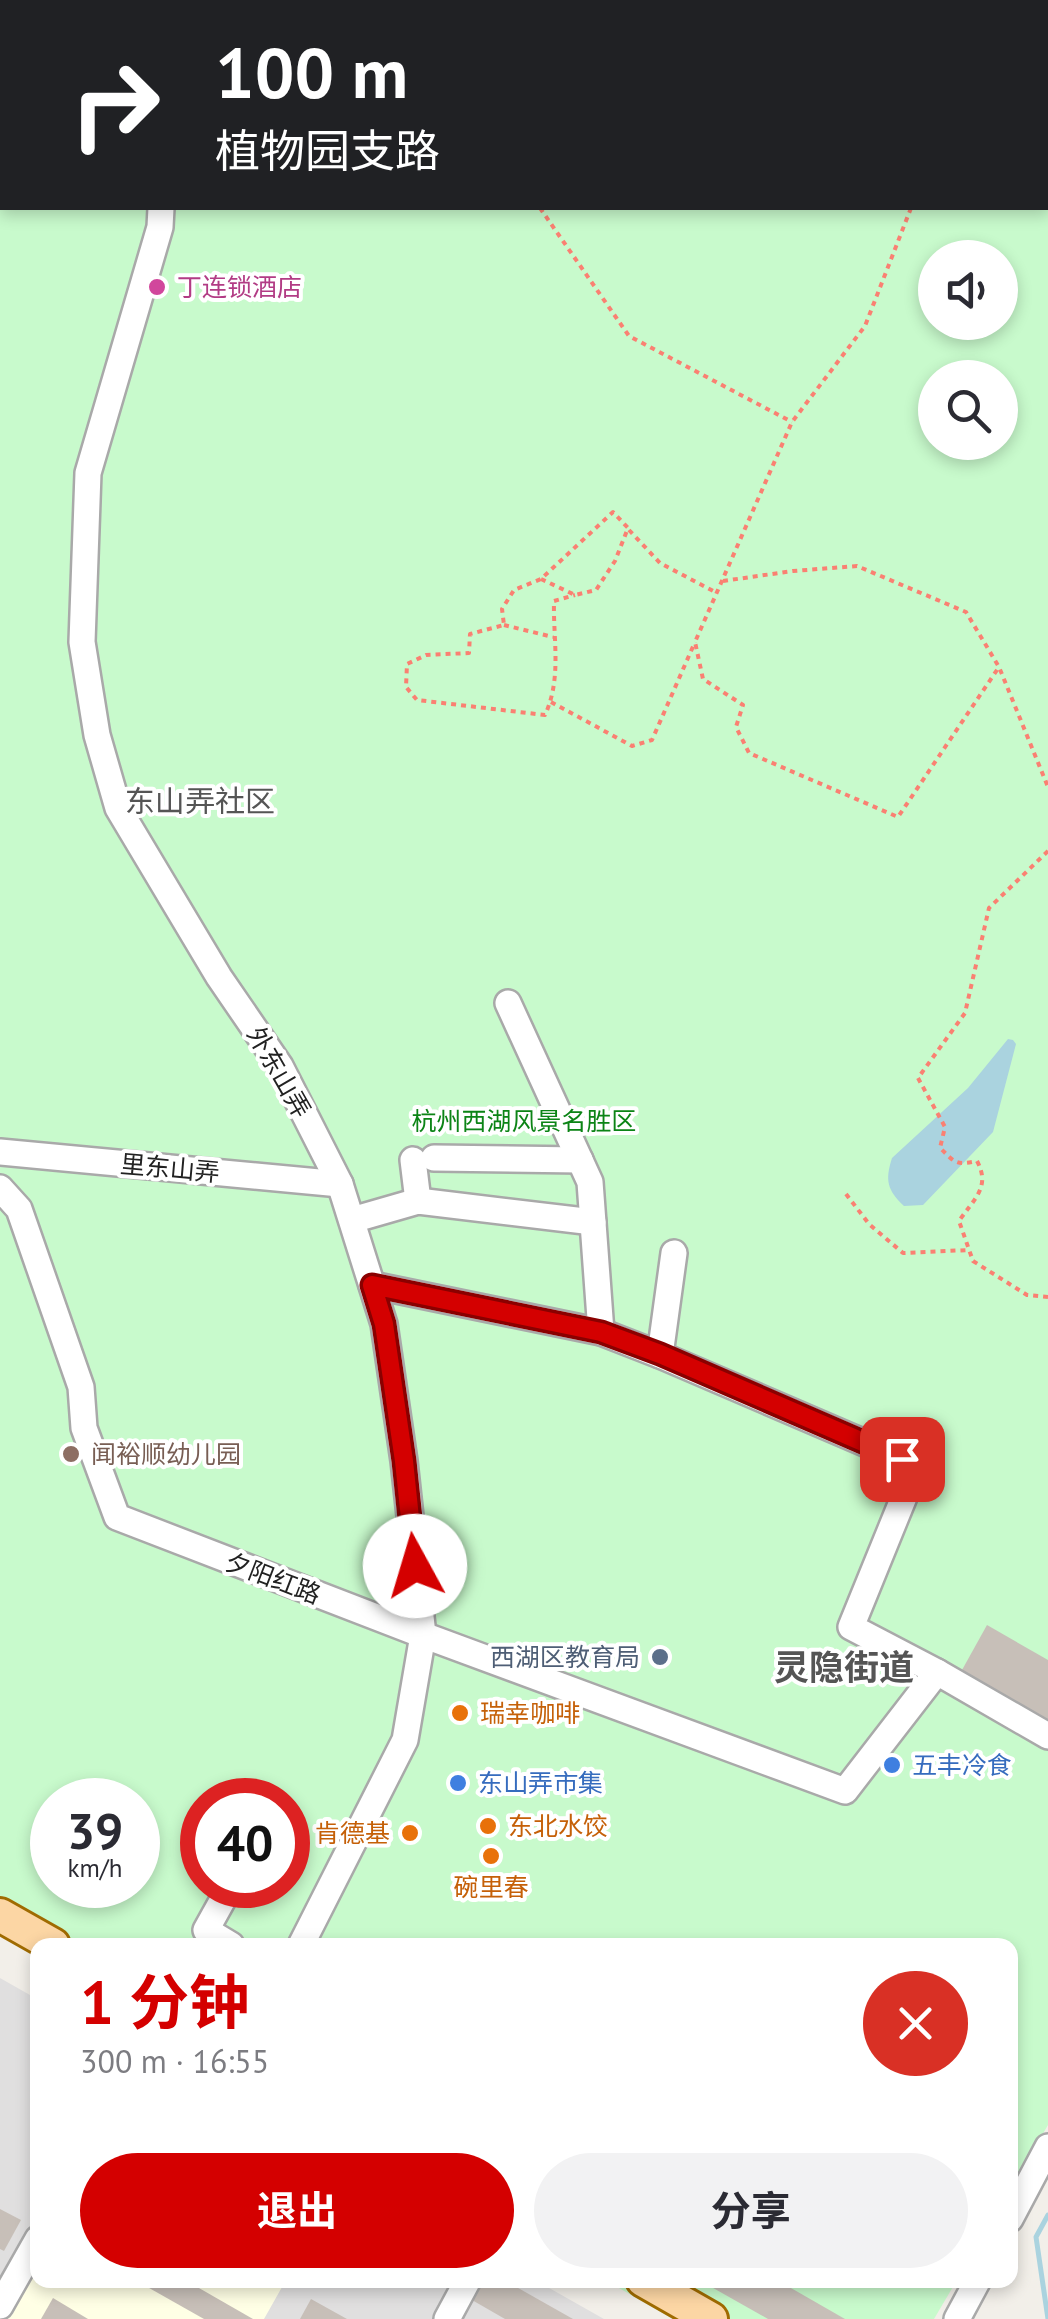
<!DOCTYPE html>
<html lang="zh">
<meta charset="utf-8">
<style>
:root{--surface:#fff;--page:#f2f2f3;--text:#2b2b33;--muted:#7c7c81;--accent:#d40000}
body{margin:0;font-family:"PT Sans","Noto Sans SC",sans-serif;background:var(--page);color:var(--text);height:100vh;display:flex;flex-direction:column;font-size:38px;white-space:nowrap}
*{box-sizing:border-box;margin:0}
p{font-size:32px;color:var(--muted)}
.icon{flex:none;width:55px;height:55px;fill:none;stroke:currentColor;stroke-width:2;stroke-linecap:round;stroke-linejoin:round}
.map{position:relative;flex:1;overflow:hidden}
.details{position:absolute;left:30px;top:1938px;width:988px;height:350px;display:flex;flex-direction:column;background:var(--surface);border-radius:20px;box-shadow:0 5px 15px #0003}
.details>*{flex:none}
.hud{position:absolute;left:0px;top:0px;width:1050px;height:210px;box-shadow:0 5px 15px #0003;background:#202124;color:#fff;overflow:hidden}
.fabs{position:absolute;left:918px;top:240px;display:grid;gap:20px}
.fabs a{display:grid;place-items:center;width:100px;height:100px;border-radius:50%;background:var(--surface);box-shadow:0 5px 15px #0003;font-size:50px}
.speed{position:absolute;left:30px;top:1778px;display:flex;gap:20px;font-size:50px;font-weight:700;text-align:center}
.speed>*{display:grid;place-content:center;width:130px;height:130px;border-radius:50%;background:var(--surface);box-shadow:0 5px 15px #0003;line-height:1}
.speed small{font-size:25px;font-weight:400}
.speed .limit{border:15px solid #d22;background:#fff;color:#111}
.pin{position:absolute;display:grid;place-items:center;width:85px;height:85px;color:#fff;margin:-42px;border-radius:20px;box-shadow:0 5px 15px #0006}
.me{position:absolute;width:110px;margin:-55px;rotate:354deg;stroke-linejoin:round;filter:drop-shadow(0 0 8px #0008)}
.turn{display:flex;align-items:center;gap:35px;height:210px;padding:0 50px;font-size:45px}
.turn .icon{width:130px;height:130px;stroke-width:2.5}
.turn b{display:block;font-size:70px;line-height:85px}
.round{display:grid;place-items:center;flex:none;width:105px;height:105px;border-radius:52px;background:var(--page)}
.overview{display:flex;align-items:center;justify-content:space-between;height:170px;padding:0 50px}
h1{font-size:60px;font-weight:700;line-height:75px;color:var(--accent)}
.cta{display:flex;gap:20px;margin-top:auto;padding:20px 50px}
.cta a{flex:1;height:115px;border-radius:60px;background:var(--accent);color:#fff;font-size:40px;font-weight:700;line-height:115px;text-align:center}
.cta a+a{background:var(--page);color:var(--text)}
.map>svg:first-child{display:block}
</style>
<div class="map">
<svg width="1048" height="2319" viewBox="0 0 1048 2319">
<rect width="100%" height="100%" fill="#f2efe9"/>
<path fill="#e0dfdf" d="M0 1978 37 1999 38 2280H535L604 2319H0Z"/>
<path fill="#ffffe5" d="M37 2256 38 2280H286L264 2319H2Z"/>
<g fill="#c8facc" fill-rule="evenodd">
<path d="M0 0H1048V2125L1010 2190V1945H38L37 1956 0 1935ZM2 2H1048V208H2ZM935 258H1000V322H935ZM935 378H1000V442H935ZM52 1800H138V1885H52ZM202 1800H288V1885H202Z"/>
<path d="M605 2280H957L934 2319H673Z"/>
</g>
<path fill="#aad3df" d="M1008 1039 1013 1040 1016 1044 993 1132 923 1205 904 1206C887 1190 885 1180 892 1158L968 1088Z"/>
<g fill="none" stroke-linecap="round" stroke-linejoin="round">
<path stroke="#aad3df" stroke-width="5" d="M1048 2215 1036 2237 1048 2319"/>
</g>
<g fill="#c7bfb8">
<path d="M987 1625 1048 1660V1731L957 1679Z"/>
<path d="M0 2209 21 2220 4 2251 0 2249Z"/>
<path d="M135 2280H185L253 2319H204Z"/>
<path d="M483 2280H504L573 2319H505L472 2300Z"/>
<path d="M699 2280H777L845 2319H768Z"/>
<path d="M53 2298 88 2319H41Z"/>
<path d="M311 2299 347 2319H300Z"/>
</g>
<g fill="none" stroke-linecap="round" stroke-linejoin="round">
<g stroke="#a9a9a9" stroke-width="30">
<g id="minor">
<path d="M131 0V2"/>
<path d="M161 208 160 227 88 473 82 642 97 735 118 808 219 977 280 1066 340 1184 384 1324 404 1461 423 1635 405 1740 301 1945"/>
<path d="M508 1003 590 1182 601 1332"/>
<path d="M0 1152 340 1184"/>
<path d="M434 1158 580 1160"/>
<path d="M413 1160 418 1201"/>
<path d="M0 1188 19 1209 81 1387 84 1428 117 1517 423 1635 845 1791 937 1672"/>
<path d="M352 1220 418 1201 593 1222"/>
<path d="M372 1285 601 1332 660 1355 902 1459 906 1492 851 1627 937 1672 1048 1736"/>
<path d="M660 1355 674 1253"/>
<path d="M231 1945 206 1930 231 1885"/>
<path d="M1010 2219 1048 2147"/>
<path d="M0 2306 38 2239"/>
<path d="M447 2319 468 2280"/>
<path d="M957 2319 978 2280"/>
</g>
</g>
<g stroke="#a06b00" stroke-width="38">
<g id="major">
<path d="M22 2 24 0"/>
<path d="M56 2 57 0"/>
<path d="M0 44 2 40"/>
<path d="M0 101 2 96"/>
<path d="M0 1915 53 1945"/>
<path d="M643 2280 711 2319"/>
</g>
</g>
<g stroke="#fa8072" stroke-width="4" stroke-dasharray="5 5" stroke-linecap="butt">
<path d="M159 0 160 2"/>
<path d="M350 0 351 2"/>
<path d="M898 0 899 2"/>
<path d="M298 2 303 0"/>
<path d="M540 208 629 336 792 422"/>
<path d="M911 208 865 326 792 422 695 642 703 679 743 705 736 727 749 753 898 817 999 667"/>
<path d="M629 530 660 563 717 593"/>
<path d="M541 579 575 595 596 590 615 561 628 528 613 512 541 579 514 590 502 609 504 625 470 634 469 653 426 655 407 664 406 687 417 700 545 715C562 678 553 640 554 601L575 595"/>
<path d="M723 581 793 571 857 566 966 612 999 667 1048 787"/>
<path d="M504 625 553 637"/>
<path d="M551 702 632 746 652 740 695 642"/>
<path d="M1048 851 989 908 965 1013 918 1078 945 1127 940 1148C955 1162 955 1166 977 1161 991 1187 974 1199 959 1221L973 1261 1027 1295 1048 1297"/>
<path d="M846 1194 869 1224 903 1253 969 1250"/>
</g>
<use href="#minor" stroke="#fff" stroke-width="25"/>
<use href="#major" stroke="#fcd6a4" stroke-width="32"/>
</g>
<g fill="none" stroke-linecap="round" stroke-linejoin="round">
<g stroke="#8a0000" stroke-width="25">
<path id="route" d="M415 1566 404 1461 384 1324 372 1285 601 1332 660 1354 902 1459"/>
</g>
<use href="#route" stroke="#d40000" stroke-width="18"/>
</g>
<circle fill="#d1479c" stroke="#fff" stroke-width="4" cx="157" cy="287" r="10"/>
<circle fill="#8d6e63" stroke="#fff" stroke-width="4" cx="71" cy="1454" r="10"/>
<circle fill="#5c6f8a" stroke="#fff" stroke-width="4" cx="660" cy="1657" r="10"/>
<g fill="#e8710a" stroke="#fff" stroke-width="4">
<circle cx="460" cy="1713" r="10"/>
<circle cx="488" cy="1826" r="10"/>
<circle cx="410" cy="1833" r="10"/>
<circle cx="491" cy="1856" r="10"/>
</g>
<g fill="#3f7fe0" stroke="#fff" stroke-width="4">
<circle cx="892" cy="1765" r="10"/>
<circle cx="458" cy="1783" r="10"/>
</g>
<g text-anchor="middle" stroke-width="8" stroke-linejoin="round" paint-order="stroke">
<g font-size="25" fill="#b23c85" stroke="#fff" text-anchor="start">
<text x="177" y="296">丁连锁酒店</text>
</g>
<g font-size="25" fill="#222" stroke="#fff">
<text transform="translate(279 1072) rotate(60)" y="9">外东山弄</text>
<text transform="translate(170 1168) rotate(5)" y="9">里东山弄</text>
<text transform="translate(273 1578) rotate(21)" y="9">夕阳红路</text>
</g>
<g font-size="25" fill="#0c8416" stroke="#fff">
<text x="524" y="1130">杭州西湖风景名胜区</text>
</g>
<g font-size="25" fill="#785e54" stroke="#fff" text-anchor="start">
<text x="91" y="1463">闻裕顺幼儿园</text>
</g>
<g font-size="25" fill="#4e5e75" stroke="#fff" text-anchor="end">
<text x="640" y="1666">西湖区教育局</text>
</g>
<g font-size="25" fill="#c56008" stroke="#fff" text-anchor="start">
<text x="480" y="1722">瑞幸咖啡</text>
<text x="508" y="1835">东北水饺</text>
<text x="390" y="1842" text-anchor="end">肯德基</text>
<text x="491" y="1896" text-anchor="middle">碗里春</text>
</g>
<g font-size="25" fill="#366cbe" stroke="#fff" text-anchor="start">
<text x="912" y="1774">五丰冷食</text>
<text x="478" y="1792">东山弄市集</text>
</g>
<g font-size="30" fill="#555" stroke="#fff">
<text x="200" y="812">东山弄社区</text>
</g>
<g font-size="35" font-weight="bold" fill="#555" stroke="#fff">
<text x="844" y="1680">灵隐街道</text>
</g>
</g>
</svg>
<div class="fabs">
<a><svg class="icon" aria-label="sound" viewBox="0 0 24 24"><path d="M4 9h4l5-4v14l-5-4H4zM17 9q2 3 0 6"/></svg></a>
<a><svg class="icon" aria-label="search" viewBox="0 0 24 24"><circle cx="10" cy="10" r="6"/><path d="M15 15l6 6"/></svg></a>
</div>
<div class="speed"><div>39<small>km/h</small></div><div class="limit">40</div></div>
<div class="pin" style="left:902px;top:1459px;background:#d93025"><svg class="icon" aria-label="arrive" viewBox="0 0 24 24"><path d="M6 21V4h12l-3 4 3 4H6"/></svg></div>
<svg class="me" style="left:415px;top:1566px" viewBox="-20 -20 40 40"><circle r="19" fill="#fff"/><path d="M0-13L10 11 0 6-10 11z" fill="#d40000"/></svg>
<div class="hud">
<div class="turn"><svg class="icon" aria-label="right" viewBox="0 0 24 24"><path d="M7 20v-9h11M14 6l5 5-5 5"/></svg><div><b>100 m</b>植物园支路</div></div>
</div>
<section class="details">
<div class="overview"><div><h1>1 分钟</h1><p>300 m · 16:55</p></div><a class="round" style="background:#d93025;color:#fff"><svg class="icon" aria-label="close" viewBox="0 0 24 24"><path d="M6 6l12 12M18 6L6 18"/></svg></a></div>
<div class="cta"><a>退出</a><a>分享</a></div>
</section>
</div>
